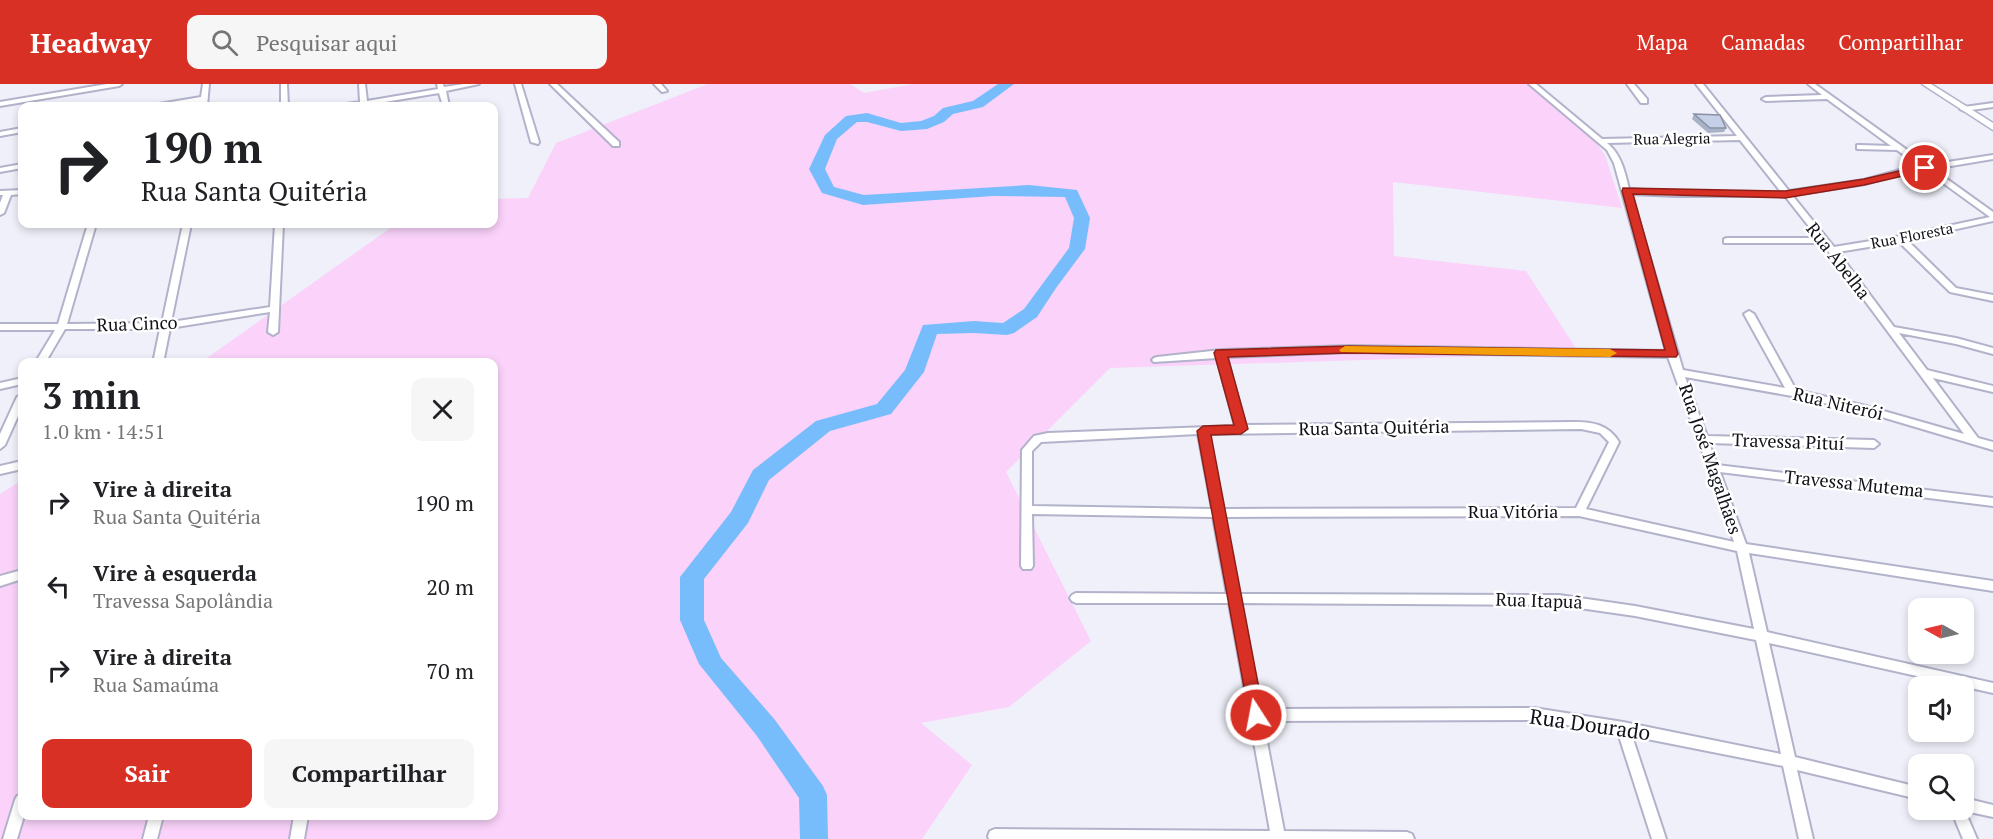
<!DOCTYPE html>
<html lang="pt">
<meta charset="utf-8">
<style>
:root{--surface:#fff;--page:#f6f6f6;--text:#202124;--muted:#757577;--accent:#d93025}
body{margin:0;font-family:"PT Serif",serif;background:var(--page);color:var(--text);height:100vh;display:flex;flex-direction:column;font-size:22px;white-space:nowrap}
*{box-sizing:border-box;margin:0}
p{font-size:20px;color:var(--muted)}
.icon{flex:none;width:33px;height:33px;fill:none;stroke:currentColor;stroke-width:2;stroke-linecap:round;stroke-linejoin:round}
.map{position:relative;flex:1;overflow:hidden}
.panel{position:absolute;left:18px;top:274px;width:480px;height:462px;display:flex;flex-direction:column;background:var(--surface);border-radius:12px;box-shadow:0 3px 9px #0003}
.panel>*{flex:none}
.guide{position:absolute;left:18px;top:18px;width:480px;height:126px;border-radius:12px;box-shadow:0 3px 9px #0003;background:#fff;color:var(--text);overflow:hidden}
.needle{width:39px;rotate:278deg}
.controls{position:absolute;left:1908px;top:514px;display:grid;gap:12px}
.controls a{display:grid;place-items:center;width:66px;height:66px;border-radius:12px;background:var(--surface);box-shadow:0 3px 9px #0003;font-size:30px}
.pin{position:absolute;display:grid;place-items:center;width:51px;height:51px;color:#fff;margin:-26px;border:3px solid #fff;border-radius:50%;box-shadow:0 2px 6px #0007}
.me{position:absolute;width:66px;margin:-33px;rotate:349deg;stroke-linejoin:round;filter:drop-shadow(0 0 4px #0008)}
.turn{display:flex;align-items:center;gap:21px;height:126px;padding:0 24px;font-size:27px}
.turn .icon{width:78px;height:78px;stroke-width:2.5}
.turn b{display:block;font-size:42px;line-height:51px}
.round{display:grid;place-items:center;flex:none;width:63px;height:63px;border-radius:12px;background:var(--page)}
.head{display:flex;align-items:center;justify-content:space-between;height:102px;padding:0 24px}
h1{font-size:36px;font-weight:800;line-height:45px}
.action{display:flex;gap:12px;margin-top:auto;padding:12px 24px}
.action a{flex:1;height:69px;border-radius:12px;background:var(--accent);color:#fff;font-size:24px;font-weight:800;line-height:69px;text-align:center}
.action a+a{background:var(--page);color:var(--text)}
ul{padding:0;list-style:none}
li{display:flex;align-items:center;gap:18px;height:84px;padding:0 24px}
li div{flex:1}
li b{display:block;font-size:22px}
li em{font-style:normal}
header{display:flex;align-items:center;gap:36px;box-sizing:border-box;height:84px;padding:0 30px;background:var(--accent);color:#fff}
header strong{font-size:28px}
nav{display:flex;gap:33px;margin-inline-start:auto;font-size:21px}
.search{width:420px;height:54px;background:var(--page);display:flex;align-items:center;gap:15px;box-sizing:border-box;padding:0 21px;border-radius:12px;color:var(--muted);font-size:22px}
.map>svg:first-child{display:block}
</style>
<header>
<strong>Headway</strong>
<div class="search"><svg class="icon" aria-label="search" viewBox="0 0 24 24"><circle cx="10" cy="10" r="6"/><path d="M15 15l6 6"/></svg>Pesquisar aqui</div>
<nav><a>Mapa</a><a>Camadas</a><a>Compartilhar</a></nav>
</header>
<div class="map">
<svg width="1993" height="755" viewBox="0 0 1993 755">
<rect width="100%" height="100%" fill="#f0f0fa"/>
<path fill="#fad2fa" d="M708 0H850L864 9 914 0H1527L1595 57 1605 71 1622 124 1393 98 1394 172 1526 187 1579 269 1110 284 1006 388 1091 557 1009 623 921 639 972 681 922 755H0V410L22 396V732H494V279H200L396 140H494V115L528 114 556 59Z"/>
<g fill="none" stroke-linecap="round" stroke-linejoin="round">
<path fill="#78bdfb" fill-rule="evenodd" d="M998 0H1014L983 23 953 30 944 38 927 45 901 47 867 38H857L837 55 825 85 834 103 864 111 1029 101 1077 106 1090 134 1085 165 1056 204 1037 233 1014 249 1007 251 974 249 937 250 924 288 891 330 830 347 769 396 748 439 704 495V536L721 574 775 636 823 702 827 711 828 755H800L799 714 757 652 699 580 680 536V493L731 428 753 386 816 337 877 320 905 286 923 241 974 237 1003 239 1024 225 1069 164 1074 134 1065 113 993 112 863 121 822 109 809 85 825 51 846 32 867 29 901 39 921 37 934 32 943 24 973 17Z"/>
<g stroke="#b2b2cb" stroke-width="4">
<g id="minor">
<path d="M107 0H122L119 2 0 22V18Z"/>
<path d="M203 0H209L207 22H201V18L170 22H155L159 20 201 13Z"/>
<path d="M281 0H287L288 22H281Z"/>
<path d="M359 0H365L367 17 438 5 437 0H443L444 3 464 0H479L446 7 449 22H443L439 9 367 21V22H347V20L360 18Z"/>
<path d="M515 0H521L539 58 538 60 531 58Z"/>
<path d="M550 0H557L619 58V62H613Z"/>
<path d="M654 0H661L667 7 662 8Z"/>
<path d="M1529 0H1536L1602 55 1737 52 1696 0H1703L1789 107 1864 96 1900 86 1920 82 1897 66 1857 65V61H1860L1891 62 1827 15 1766 17 1762 15 1766 13 1822 11 1808 0H1815L1928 81 1993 71V75L1933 85 1993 128V137L1907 156 1956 204 1993 211V217L1950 208 1899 158 1838 168 1894 243 1956 254 1993 264V270L1956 260 1899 249 1927 286 1993 302V308L1933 294 1978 354 1993 358V366L1865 328 1792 312 1685 293 1707 352 1874 356 1879 360 1874 364 1709 359 1717 381 1993 414V422L1720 388 1746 460 1993 497V507L1749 469 1767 548 1993 599V609L1769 559 1795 673 1918 703V715L1797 686 1813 755H1799L1783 682 1632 652 1666 755H1652L1618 649 1534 636 1263 637 1284 747 1407 748 1412 750 1414 755H989L988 752 990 747 995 745 1270 747 1229 519H1076L1072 517 1070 514 1072 511 1076 509 1227 510 1213 433 1032 430 1033 482 1031 485H1023L1021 482 1022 366 1034 352 1048 349 1235 342 1217 274 1154 278 1152 276 1154 274 1157 273 1221 266 1350 262 1666 267 1614 79 1607 66ZM1740 56 1781 108H1677L1629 105C1625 88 1621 70 1607 59ZM1925 86 1990 133 1901 152 1834 163 1792 111 1865 100 1901 90ZM1631 110 1677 112H1785L1818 154H1727L1724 155V159H1822L1964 350 1866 322 1796 306 1754 230 1749 227 1744 230 1785 304 1683 286ZM1350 268 1668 273 1697 353 1696 355 1699 358 1734 458 1586 425 1619 358C1608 340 1592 338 1573 338L1245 341 1227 273ZM1581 345 1600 349 1609 358 1576 424 1223 425 1209 350ZM1198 350 1212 425 1032 422V367L1041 358ZM1579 432 1737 467 1754 545 1635 522 1559 511 1239 510 1224 433ZM1241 519 1559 521 1635 532 1756 556 1781 670 1623 638 1534 624 1261 625Z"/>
<path d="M1627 0H1634L1647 15V19H1641Z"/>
<path d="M1993 19V23L1964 27 1960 25 1964 23Z"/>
<path d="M22 44V48L0 52V48Z"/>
<path d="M22 80V84L0 88V84Z"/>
<path d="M22 106V110L11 111 4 129 0 131V119L3 111H0V107Z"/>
<path d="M88 140H96L67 240 162 239 183 140H191L171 238 270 223 275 140H283L278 248 273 251 268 248 270 228 170 244 163 279H153L160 245H65L45 279H35L55 246H0V240H58Z"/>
<path d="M22 294V300L0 305V299Z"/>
<path d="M22 310V323L5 361 0 365V350L17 313Z"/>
<path d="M22 377V385L0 390V382Z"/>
<path d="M22 486V495L0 502V492Z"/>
<path d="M22 710V732H24L17 755H3L15 716 17 712Z"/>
<path d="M1964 714 1993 721V733L1965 727 1977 755H1963L1951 726H1964Z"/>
<path d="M149 732H163L157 755H143Z"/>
<path d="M294 732H308L304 755H290Z"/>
</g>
</g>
<g stroke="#b2b2cb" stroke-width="3">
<path id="tertiary" d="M1922 0H1931L1993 39V46Z"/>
</g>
<use href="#minor" fill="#fff" fill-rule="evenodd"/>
<use href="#tertiary" fill="#fff" fill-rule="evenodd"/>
</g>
<path fill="#a9b3c8" d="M1694 30 1726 44 1724 48 1708 49 1692 35Z"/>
<path fill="#c5d0e8" stroke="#8a92a2" stroke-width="1.5" d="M1694 30 1720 31 1726 44H1710Z"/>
<path fill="#d93025" stroke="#8d1f18" stroke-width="1.5" d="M1925 81 1929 82V86L1864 101 1785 114 1633 110 1678 270 1676 273 1348 269 1228 273 1248 345 1241 350 1211 351 1264 631 1262 636 1256 638 1250 636 1197 347 1203 342 1234 341 1214 269 1216 266 1348 262 1665 266 1622 107 1623 104 1785 107 1864 95Z"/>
<path fill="#f59e0b" d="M1345 262 1610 265 1617 269 1610 273 1341 268 1339 266Z"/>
<g text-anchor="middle" stroke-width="5" stroke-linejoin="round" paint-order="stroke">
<g font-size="15" fill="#11111a" stroke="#fff">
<text transform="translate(1672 55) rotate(-1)" y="5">Rua Alegria</text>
<text transform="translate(1912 152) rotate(-11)" y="5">Rua Floresta</text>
</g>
<g font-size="18" fill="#11111a" stroke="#fff">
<text transform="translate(1838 177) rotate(52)" y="6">Rua Abelha</text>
<text transform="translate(137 240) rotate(-2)" y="6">Rua Cinco</text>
<text transform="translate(1838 320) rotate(13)" y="6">Rua Niterói</text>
<text transform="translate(1374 344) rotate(-1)" y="6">Rua Santa Quitéria</text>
<text transform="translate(1788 358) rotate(2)" y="6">Travessa Pituí</text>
<text transform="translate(1710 375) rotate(71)" y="6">Rua José Magalhães</text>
<text transform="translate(1854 400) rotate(6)" y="6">Travessa Mutema</text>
<text x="1513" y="434">Rua Vitória</text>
<text transform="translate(1539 517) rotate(2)" y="6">Rua Itapuã</text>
</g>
<g font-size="21" fill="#11111a" stroke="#fff">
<text transform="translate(1590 641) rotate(8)" y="7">Rua Dourado</text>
</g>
</g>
</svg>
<div class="controls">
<a><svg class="needle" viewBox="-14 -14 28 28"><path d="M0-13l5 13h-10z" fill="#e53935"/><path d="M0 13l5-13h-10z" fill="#757577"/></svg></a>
<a><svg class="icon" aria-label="sound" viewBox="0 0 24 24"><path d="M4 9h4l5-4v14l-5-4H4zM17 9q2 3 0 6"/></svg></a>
<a><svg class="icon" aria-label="search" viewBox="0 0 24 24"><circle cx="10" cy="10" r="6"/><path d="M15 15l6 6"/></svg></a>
</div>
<div class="pin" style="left:1925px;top:84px;background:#d93025"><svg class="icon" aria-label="arrive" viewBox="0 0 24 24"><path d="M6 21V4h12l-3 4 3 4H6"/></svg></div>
<svg class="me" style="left:1256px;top:631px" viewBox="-20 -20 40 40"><circle r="17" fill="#d93025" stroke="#fff" stroke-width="3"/><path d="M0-11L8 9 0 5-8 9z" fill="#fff"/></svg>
<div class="guide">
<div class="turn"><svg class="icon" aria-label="right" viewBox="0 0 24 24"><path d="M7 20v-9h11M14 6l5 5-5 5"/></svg><div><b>190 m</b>Rua Santa Quitéria</div></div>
</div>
<section class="panel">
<div class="head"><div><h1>3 min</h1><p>1.0 km · 14:51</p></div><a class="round"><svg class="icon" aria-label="close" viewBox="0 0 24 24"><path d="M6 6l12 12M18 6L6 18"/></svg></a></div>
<ul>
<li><svg class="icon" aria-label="right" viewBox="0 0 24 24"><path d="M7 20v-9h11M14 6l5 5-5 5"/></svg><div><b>Vire à direita</b><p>Rua Santa Quitéria</p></div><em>190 m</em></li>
<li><svg class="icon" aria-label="left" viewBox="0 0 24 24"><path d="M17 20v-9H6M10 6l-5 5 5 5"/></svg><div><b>Vire à esquerda</b><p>Travessa Sapolândia</p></div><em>20 m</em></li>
<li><svg class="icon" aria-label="right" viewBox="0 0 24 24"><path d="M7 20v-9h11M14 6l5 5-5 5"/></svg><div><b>Vire à direita</b><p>Rua Samaúma</p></div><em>70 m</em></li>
</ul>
<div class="action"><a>Sair</a><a>Compartilhar</a></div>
</section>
</div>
